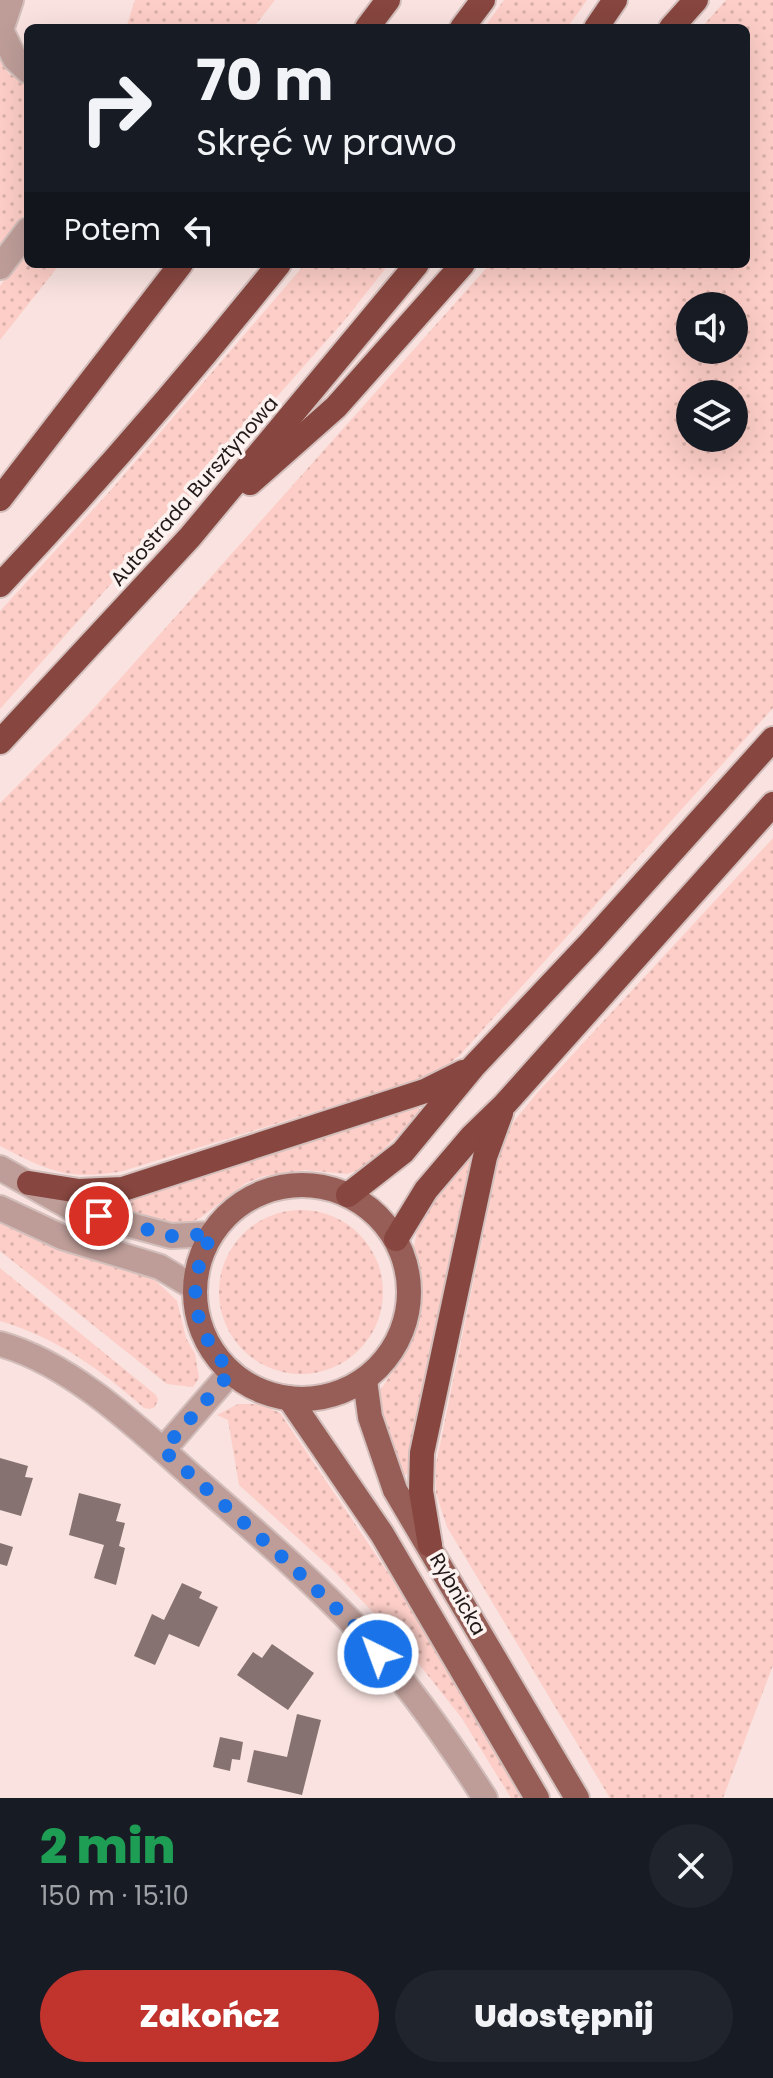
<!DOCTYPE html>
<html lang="pl">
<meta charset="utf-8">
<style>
:root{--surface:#171b24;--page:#20242c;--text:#f1f3f6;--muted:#9ea1a6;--accent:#c1332d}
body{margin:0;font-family:Poppins,sans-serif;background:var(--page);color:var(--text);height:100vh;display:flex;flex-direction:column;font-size:30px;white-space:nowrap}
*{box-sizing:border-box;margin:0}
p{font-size:26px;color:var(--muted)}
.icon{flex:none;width:44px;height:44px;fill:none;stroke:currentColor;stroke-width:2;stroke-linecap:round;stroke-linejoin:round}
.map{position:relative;height:1798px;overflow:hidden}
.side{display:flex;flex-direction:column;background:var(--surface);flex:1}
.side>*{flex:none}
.top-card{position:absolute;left:24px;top:24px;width:726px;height:244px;border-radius:12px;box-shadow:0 8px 32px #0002;background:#171b24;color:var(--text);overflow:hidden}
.controls{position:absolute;left:676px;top:292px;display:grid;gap:16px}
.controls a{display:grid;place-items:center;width:72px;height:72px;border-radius:50%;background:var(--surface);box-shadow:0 8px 32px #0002;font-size:40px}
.pin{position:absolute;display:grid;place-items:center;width:68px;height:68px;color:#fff;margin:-34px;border:4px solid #fff;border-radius:50%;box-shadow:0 2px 8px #0007}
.me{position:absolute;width:88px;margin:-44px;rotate:318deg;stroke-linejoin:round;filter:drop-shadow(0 0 6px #0008)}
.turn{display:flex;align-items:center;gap:28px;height:168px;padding:0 40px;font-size:36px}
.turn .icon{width:104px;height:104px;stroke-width:2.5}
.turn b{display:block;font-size:56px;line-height:68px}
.then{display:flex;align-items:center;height:76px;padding:0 40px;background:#0003;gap:16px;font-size:30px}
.round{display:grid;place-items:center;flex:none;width:84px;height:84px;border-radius:42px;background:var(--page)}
.head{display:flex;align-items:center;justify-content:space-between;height:136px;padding:0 40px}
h1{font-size:48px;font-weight:800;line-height:60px;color:#1e9e55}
.button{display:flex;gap:16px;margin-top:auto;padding:16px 40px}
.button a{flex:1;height:92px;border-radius:48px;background:var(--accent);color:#fff;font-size:32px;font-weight:800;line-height:92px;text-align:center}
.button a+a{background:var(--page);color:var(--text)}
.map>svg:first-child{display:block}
</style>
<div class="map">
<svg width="773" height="1798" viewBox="0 0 773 1798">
<defs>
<pattern id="grass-dots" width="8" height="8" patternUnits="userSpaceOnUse" patternTransform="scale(2)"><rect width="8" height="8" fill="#fdcec7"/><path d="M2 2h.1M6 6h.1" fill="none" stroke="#d9b0aa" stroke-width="1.8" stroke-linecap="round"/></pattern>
</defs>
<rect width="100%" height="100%" fill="#f9e2df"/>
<g fill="url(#grass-dots)" fill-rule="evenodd">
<path d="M135 0H275L253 28H126Z"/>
<path d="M504 0H587L567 28H484Z"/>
<path d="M726 0H773V708L459 1056 434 1075 123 1171C68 1181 48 1171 0 1146V803L86 717 490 264H746V28H701ZM690 306H734V350H690ZM690 394H734V438H690Z"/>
<path d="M0 56 8 73 28 85V210L0 247Z"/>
<path d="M28 247V264H60L0 340V286Z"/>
<path d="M305 264H389L344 321 0 709V611L111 490Z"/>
<path d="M773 838V1665L723 1798H610L447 1527 436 1493V1464L501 1147 514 1121 538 1092Z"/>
<path d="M415 1107 420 1109V1113L370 1163 359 1170 347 1174 305 1170 264 1176 246 1183 200 1218 190 1223 160 1225 105 1208 107 1204Z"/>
<path d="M471 1155 472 1159 407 1474 404 1475 400 1473 378 1406 379 1392 409 1347 419 1317 422 1295 414 1247 419 1218Z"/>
<circle cx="301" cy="1292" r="82"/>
<path d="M0 1222 65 1251 141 1273 155 1280 177 1301 186 1338 195 1354 199 1378 193 1387 167 1384 0 1251Z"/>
<path d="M0 1268 156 1395 158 1400 155 1407 150 1409 144 1408C100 1369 57 1338 0 1321Z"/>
<path d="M238 1404H260L280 1413 420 1620 523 1798H511L461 1717 403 1644 332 1569 239 1485 228 1420 217 1415Z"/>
</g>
<g fill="#867270">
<path d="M0 1458 28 1466 25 1477 33 1478 21 1516 0 1510Z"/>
<path d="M79 1493 121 1504 116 1521 125 1523 119 1546 125 1548 116 1585 94 1578 104 1545 69 1535Z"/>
<path d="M0 1543 13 1547 7 1566 0 1564Z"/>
<path d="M182 1583 202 1592 199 1598 218 1607 199 1647 169 1634 155 1665 134 1656 152 1614 164 1620Z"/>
<path d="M272 1644 314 1673 288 1710 237 1675 253 1652 262 1658Z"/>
<path d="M297 1714 321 1720 302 1795 247 1782 254 1750 287 1757Z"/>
<path d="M220 1737 243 1742 240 1760 232 1759 230 1771 213 1767Z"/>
</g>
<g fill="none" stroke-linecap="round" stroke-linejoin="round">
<g stroke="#d2bebb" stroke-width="28">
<g id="minor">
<path d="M11 0 1 30 15 59 28 71"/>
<path d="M0 267 28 230"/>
<path d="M0 1168 75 1210 171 1236 212 1234"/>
<path d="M0 1208 62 1237 160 1267 195 1288"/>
<path d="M0 1344C72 1364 138 1428 193 1477 250 1527 310 1578 362 1633 408 1684 448 1740 485 1798"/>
<path d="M163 1450 231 1372"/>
</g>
</g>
<g stroke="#d2bebb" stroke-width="28">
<g id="major">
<circle cx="302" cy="1292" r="107"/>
<path d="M365 1380 370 1417 395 1490 577 1798"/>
<path d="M289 1398 382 1534 537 1798"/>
</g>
</g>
<g stroke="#d2bebb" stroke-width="28">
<g id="highway">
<path d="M367 28 388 0"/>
<path d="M462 28 483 0"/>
<path d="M596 28 615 0"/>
<path d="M671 28 696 0"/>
<path d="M250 483 336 407 463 264"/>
<path d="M0 499 181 264"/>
<path d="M0 585C97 482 190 375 279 264"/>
<path d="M0 742 190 537 417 264"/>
<path d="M29 1183 79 1191 123 1189 425 1091 463 1072"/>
<path d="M348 1195 403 1152 473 1067 590 943 773 739"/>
<path d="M396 1239 426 1190 472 1136 505 1104 773 804"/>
<path d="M430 1545 421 1491 422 1453 485 1157 501 1113"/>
</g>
</g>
<use href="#minor" stroke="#be9d98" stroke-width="24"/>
<use href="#major" stroke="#965e56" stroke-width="24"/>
<use href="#highway" stroke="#87463f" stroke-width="24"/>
</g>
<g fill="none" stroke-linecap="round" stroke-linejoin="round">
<path stroke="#1a73e8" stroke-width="14" stroke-dasharray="0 25.2" d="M99 1216 171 1236 212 1234C184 1286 192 1329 231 1372L163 1450 281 1556 362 1633 378 1654"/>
</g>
<g text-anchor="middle" stroke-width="7" stroke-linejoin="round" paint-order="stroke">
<g font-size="20" fill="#221a19" stroke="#fcf3f1">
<text transform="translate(194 491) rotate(-49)" y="7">Autostrada Bursztynowa</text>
<text transform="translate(458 1594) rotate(60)" y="7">Rybnicka</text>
</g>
</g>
</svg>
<div class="controls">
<a><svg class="icon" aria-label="sound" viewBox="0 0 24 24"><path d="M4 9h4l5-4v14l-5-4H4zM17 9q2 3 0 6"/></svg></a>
<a><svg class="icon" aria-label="layers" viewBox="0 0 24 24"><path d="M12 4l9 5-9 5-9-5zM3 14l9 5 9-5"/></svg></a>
</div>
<div class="pin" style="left:99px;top:1216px;background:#d93025"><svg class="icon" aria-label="arrive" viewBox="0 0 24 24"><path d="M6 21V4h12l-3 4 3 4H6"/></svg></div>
<svg class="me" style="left:378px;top:1654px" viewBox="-20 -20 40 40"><circle r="17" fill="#1a73e8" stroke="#fff" stroke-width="3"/><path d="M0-11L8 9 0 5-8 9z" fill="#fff"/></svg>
<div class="top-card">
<div class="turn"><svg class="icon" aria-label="right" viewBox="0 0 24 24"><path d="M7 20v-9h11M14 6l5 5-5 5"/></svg><div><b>70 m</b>Skręć w prawo</div></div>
<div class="then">Potem<svg class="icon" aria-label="left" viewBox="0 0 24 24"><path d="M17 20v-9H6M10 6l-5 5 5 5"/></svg></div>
</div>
</div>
<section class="side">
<div class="head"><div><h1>2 min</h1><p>150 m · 15:10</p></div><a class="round"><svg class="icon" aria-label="close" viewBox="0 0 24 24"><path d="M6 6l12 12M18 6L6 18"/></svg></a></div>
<div class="button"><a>Zakończ</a><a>Udostępnij</a></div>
</section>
